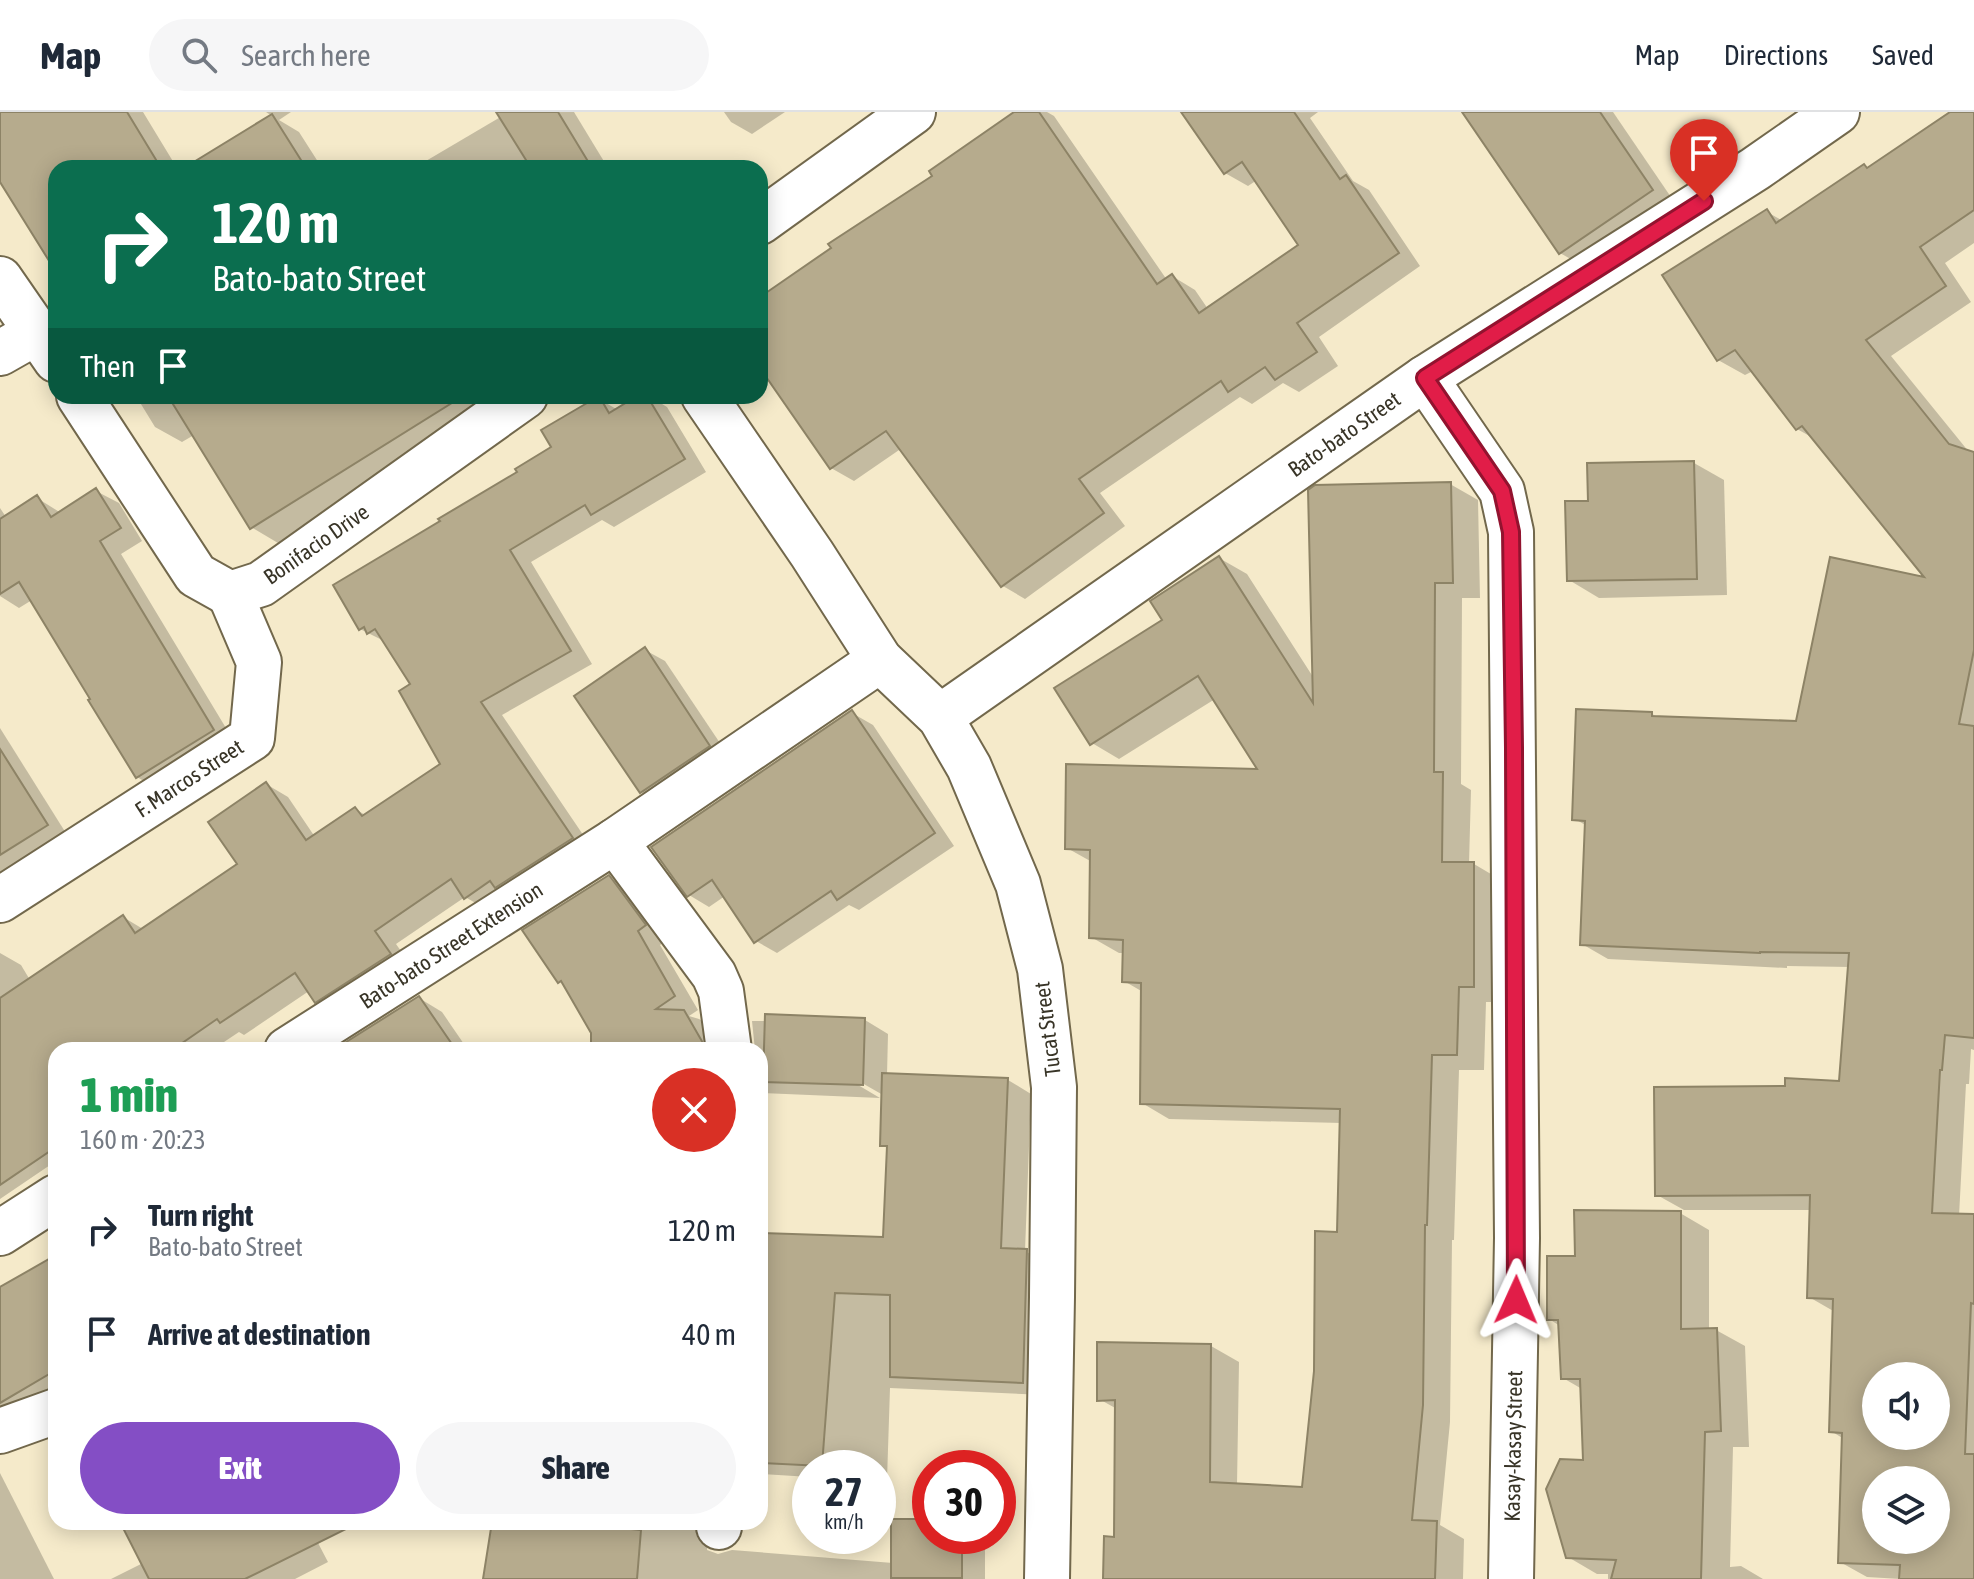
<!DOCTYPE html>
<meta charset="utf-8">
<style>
:root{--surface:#fff;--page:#f6f6f7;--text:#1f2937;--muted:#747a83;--line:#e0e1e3;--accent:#844ec5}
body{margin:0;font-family:"Asap Condensed",sans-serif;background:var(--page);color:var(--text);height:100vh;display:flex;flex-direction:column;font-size:30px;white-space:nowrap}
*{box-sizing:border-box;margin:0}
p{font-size:26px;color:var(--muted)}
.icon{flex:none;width:44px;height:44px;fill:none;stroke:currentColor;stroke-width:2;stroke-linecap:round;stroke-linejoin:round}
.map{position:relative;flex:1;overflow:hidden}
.drawer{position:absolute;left:48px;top:930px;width:720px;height:488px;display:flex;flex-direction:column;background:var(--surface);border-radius:24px;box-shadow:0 4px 20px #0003}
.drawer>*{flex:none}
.top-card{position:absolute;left:48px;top:48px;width:720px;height:244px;border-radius:24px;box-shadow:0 4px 20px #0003;background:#0b6e4f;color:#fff;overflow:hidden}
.buttons{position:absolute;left:1862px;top:1250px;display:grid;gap:16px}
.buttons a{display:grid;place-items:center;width:88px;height:88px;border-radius:50%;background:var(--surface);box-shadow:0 4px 20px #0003;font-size:40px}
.speed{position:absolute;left:792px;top:1338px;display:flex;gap:16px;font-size:40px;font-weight:700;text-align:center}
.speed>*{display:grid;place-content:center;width:104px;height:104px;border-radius:50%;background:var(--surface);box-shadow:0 4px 20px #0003;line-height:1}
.speed small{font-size:20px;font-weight:400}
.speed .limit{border:12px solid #d22;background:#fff;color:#111}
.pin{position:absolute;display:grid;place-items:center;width:68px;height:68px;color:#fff;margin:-82px -34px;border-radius:50% 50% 50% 0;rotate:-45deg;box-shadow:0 0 8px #0007}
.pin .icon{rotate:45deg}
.me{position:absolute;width:88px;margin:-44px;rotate:1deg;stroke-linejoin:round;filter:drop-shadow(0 0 6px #0008)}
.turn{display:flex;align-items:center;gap:28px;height:168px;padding:0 32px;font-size:36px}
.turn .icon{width:104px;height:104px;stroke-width:2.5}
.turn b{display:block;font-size:56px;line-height:68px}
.then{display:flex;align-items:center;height:76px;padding:0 32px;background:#0003;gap:16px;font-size:30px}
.round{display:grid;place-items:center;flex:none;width:84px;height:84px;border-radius:42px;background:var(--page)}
.overview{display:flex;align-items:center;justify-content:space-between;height:136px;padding:0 32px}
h1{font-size:48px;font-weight:800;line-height:60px;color:#1e9e55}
.action{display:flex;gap:16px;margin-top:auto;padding:16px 32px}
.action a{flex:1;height:92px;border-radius:48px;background:var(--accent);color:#fff;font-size:32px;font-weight:800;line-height:92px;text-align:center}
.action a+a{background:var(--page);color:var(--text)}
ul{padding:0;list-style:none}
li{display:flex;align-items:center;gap:24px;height:104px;padding:0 32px}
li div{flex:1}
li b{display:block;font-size:30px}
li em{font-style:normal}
header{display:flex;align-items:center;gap:48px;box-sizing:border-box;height:112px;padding:0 40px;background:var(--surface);border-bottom:2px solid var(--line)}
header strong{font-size:38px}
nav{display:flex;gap:44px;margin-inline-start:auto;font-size:28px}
.search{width:560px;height:72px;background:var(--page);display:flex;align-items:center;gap:20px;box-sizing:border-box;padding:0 28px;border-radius:44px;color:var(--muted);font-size:30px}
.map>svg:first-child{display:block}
</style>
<header>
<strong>Map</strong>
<div class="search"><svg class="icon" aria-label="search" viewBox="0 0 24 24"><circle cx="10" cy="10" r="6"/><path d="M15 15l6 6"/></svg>Search here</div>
<nav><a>Map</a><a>Directions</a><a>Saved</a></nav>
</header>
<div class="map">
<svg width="1974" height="1467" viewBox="0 0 1974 1467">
<rect width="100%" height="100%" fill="#f5eaca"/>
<g fill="#0003" fill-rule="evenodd">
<path d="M0 0H143L177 56H56V156L0 66Z"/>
<path d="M266 0H291L279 8 299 20 322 56H230L272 4Z"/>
<path d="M509 0H574L608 56H414Z"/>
<path d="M724 0H785L752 22 731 10Z"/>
<path d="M1018 0H1047L1054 4 1167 168 1172 164 1195 178 1208 197 1301 133 1257 68 1248 74 1225 61 1184 0H1318L1310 6 1353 69 1369 78 1420 154 1319 225 1338 254 1299 280 1283 271 1252 292 1240 285 1100 381 1125 414 1025 487 1003 474 902 336 854 369 831 356 760 252V187L934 64Z"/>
<path d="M1465 0H1613L1675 91 1583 154 1560 141Z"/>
<path d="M1954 0H1974V131L1945 151 1971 190 1891 244 1969 340 1974 342V938L1971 937 1969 972H1966L1959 1104H1974V1467H1901L1867 1465 1840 1450 1844 1327 1831 1319 1835 1200 1809 1185 1811 1098H1684L1657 1083 1787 976 1841 971 1850 855 1787 854V856L1608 847 1582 832 1587 714 1575 707 1652 602 1660 606 1798 611 1929 468 1815 327 1797 317 1753 259 1745 263 1718 248 1767 100 1783 109 1864 54 1869 57ZM1876 1264H1936V1324H1876ZM1876 1368H1936V1428H1876Z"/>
<path d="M136 284H509L278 431 251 415 194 323 182 330 155 315Z"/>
<path d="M641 284H649L667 295 706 360 614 415 602 408 531 450 592 552 502 603 594 739 488 798 465 785 396 832 412 855 338 902 316 889 309 879 244 923 239 920 212 938H56V1049L0 1087V841L21 853 30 868 123 805 143 817 239 753 266 672 288 685 315 725 355 697 367 704 443 652 413 572 384 529 360 517 520 361 553 336 599 287 618 298Z"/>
<path d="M1694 351 1724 368 1727 483 1599 486 1569 468 1590 391Z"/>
<path d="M1450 372 1478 388 1480 486H1462L1461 672 1471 678 1469 752H1474L1501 768V890H1486L1484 958H1459L1454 1128H1452L1450 1310 1440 1413 1464 1427 1463 1467H1105L1116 1427 1117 1297 1099 1287 1211 1234 1239 1250 1237 1373 1304 1377 1339 1122 1342 1011 1169 1007 1142 991 1143 880 1124 869 1125 841H1119L1091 825 1092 750 1067 736 1261 659 1215 587 1119 647 1092 631 1165 508 1219 446 1247 462 1315 568Z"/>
<path d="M96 379 119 391 142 429 121 442 235 631 159 678 137 665 93 588 32 488 19 496 0 484V396L6 405 37 386 61 401Z"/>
<path d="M645 538 665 549 730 646 662 692 642 680 576 584Z"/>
<path d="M852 601 873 613 954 734 859 798 849 793 777 841 756 829 725 784 709 795 689 783Z"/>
<path d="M0 616 69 726 0 767Z"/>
<path d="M609 765 632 779 668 827 660 833 698 898 689 904 699 907 722 920 725 938H593V921L566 873 560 870Z"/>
<path d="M419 886 442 900 468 938H349Z"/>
<path d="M865 908 888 922 887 963 1008 968 1031 982 1025 1139 1050 1153 1045 1283 890 1276 887 1368H878V1356H810V1365L760 1362V1123L885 1127 889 1037 882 1033 883 983 855 967 853 970 880 986 760 981V938H755L752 909Z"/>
<path d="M1680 1101 1709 1118V1218H1716L1745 1234 1749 1335H1733L1730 1455 1741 1454 1763 1467H1608V1462H1597L1568 1445 1585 1350 1582 1277 1563 1266 1560 1214 1549 1207 1577 1146Z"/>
<path d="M56 1139V1285L0 1317V1178L54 1146 51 1142Z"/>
<path d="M0 1361 54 1467H0Z"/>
<path d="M930 1409V1424H985V1467H485L494 1410H711L707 1438 718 1442 732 1438 893 1451Z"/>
<path d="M122 1410H307L328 1450 295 1467H111L143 1451Z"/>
</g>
<g fill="#b6ab8d" stroke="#8d8366" stroke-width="2" fill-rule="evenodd">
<path d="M0 0H127L161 56H56V160L0 70Z"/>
<path d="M496 0H558L592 56H531Z"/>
<path d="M1014 0H1039L1157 172 1172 162 1199 201 1298 133 1242 50 1224 62 1181 0H1294L1340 67 1346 63 1399 141 1297 211 1317 240 1275 268 1265 255 1228 280 1221 269 1079 367 1104 401 1001 475 886 319 830 357 760 256V185L831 136 828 132 932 64 929 59Z"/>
<path d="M1462 0H1600L1653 78 1559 142Z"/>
<path d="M1950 0H1974V98L1920 135 1946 174 1866 228 1949 332 1974 340V538L1959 612 1974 614V926L1945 923 1942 958H1940L1932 1101 1974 1102V1192L1971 1191 1965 1342H1974V1467H1899L1900 1453 1838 1451 1842 1321 1829 1320 1833 1187 1807 1186 1810 1083 1655 1084 1654 975 1785 974V966L1839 969 1849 841 1760 840V841L1580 833 1585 709 1572 708 1576 597 1652 600V604L1796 609 1830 445 1924 465 1802 314 1796 318 1735 238 1717 249 1662 163 1767 97 1776 111 1864 52 1867 56ZM1876 1264H1936V1324H1876ZM1876 1368H1936V1428H1876Z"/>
<path d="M272 2 306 56H184Z"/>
<path d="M168 284H463L250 417Z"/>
<path d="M599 284 609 301 637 284H647L685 347 591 403 585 393 510 438 571 539 481 590 573 726 495 776 490 769 464 787 451 767 375 819 391 842 315 891 295 861 220 911 217 907 172 938H56V1035L0 1073V886L123 803 135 821 237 752 208 710 266 670 306 728 355 695 362 704 440 652 399 579 410 572 375 517 367 522 364 515 359 518 333 473 440 409 438 407 517 360 515 357 551 335 541 318Z"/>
<path d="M1694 349 1697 467 1567 469 1565 389H1588L1587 351Z"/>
<path d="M1451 370 1453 471H1435L1434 660H1443L1442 750H1474V875H1459L1457 943H1432L1427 1113H1425L1423 1293 1412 1408 1437 1409 1435 1467H1103L1104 1424 1114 1425 1115 1288 1097 1289V1230L1211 1232 1210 1370 1302 1375 1314 1259 1315 1119 1337 1120 1340 997 1140 992 1141 871 1122 870 1123 828 1089 826 1090 738 1065 737 1066 652 1257 657 1198 564 1090 633 1054 576 1162 508 1150 489 1219 444 1313 591 1308 378 1315 373Z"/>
<path d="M96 376 121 416 100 429 214 618 136 666 88 588 90 587 19 470 0 482V407L37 383 51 405Z"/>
<path d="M645 535 710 634 640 681 574 584Z"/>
<path d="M852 598 935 721 837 788 831 779 754 831 712 768 687 785 651 735Z"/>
<path d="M0 637 48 713 0 743Z"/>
<path d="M609 763 646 813 638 819 675 884 656 897 684 898 703 931 704 938H591V921L561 869 558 871 522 818Z"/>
<path d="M419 884 456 938H347L343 932Z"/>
<path d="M765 902 865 906 863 973 763 970Z"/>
<path d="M882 961 1008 966 1001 1136 1027 1137 1023 1271 890 1265V1183L835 1181 822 1354 760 1351V1121L883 1125 887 1034H880Z"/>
<path d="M1574 1098 1681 1099V1217L1717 1216 1721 1319 1705 1320 1701 1467H1611L1616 1448 1566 1446 1546 1377 1560 1347 1583 1348 1580 1267H1561L1558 1208H1547V1144H1575Z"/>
<path d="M56 1143V1258L0 1291V1175Z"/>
<path d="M891 1407H930V1424H962V1466H891Z"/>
<path d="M120 1410H360L245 1467H149Z"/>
<path d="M492 1410H563L641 1418 637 1467H483Z"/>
</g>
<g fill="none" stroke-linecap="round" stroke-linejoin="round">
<g stroke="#72684c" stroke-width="48">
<g id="street">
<path d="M760 110 913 0"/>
<path d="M0 167 56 248"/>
<path d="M0 241 37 220"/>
<path d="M1425 266 1502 379 1511 420 1517 1126 1511 1467"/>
<path d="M79 284 196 463 230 482 261 472 525 284"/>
<path d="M704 284 812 442 880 548 940 605 969 655 1018 772 1040 857 1054 975 1052 1185 1047 1467"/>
<path d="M940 605 1425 266 1755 57 1837 0"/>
<path d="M615 729 714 863 721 879 729 938"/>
<path d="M0 788 252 626 259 550 230 482"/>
<path d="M287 938 615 729 880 548"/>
<path d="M0 1121 56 1085"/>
<path d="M0 1319 56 1299"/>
<path d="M719 1415V1410"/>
</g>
</g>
<use href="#street" stroke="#fff" stroke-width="44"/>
</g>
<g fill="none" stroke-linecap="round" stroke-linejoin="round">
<g stroke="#92132f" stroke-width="20">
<path id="route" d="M1516 1188 1514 636 1511 420 1502 379 1425 266 1704 89"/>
</g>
<use href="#route" stroke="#e11d48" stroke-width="14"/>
</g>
<g text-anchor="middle" stroke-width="8" stroke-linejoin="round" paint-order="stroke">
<g font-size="22" fill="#383427" stroke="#fff">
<text transform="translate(1344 322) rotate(-35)" y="8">Bato-bato Street</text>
<text transform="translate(316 432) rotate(-35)" y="8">Bonifacio Drive</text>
<text transform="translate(189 666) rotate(-33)" y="8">F. Marcos Street</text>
<text transform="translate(451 833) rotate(-33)" y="8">Bato-bato Street Extension</text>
<text transform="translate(1047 917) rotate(-97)" y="8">Tucat Street</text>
<text transform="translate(1513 1334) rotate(-89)" y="8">Kasay-kasay Street</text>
</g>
</g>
</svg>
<div class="buttons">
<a><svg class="icon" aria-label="sound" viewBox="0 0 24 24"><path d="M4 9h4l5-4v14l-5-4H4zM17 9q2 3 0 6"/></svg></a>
<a><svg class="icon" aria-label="layers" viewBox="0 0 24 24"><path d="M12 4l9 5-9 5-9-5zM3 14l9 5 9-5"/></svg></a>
</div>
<div class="speed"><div>27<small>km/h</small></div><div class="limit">30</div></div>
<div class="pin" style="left:1704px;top:89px;background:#d93025"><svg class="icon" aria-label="arrive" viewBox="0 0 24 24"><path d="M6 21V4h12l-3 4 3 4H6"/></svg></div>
<svg class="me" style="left:1516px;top:1188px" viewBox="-20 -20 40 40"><path d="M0-17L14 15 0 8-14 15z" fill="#e11d48" stroke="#fff" stroke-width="4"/></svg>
<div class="top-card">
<div class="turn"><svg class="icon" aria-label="right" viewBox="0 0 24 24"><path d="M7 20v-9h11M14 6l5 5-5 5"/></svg><div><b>120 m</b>Bato-bato Street</div></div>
<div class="then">Then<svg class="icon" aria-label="arrive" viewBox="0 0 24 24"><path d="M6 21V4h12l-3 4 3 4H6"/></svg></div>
</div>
<section class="drawer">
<div class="overview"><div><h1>1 min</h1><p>160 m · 20:23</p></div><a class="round" style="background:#d93025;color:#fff"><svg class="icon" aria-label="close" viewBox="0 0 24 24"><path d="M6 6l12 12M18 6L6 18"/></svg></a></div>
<ul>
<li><svg class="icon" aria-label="right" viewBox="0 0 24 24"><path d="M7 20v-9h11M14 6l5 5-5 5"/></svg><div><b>Turn right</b><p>Bato-bato Street</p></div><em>120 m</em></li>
<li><svg class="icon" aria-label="arrive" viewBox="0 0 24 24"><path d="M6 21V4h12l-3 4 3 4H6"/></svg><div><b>Arrive at destination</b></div><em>40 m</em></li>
</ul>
<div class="action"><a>Exit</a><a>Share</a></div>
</section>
</div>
